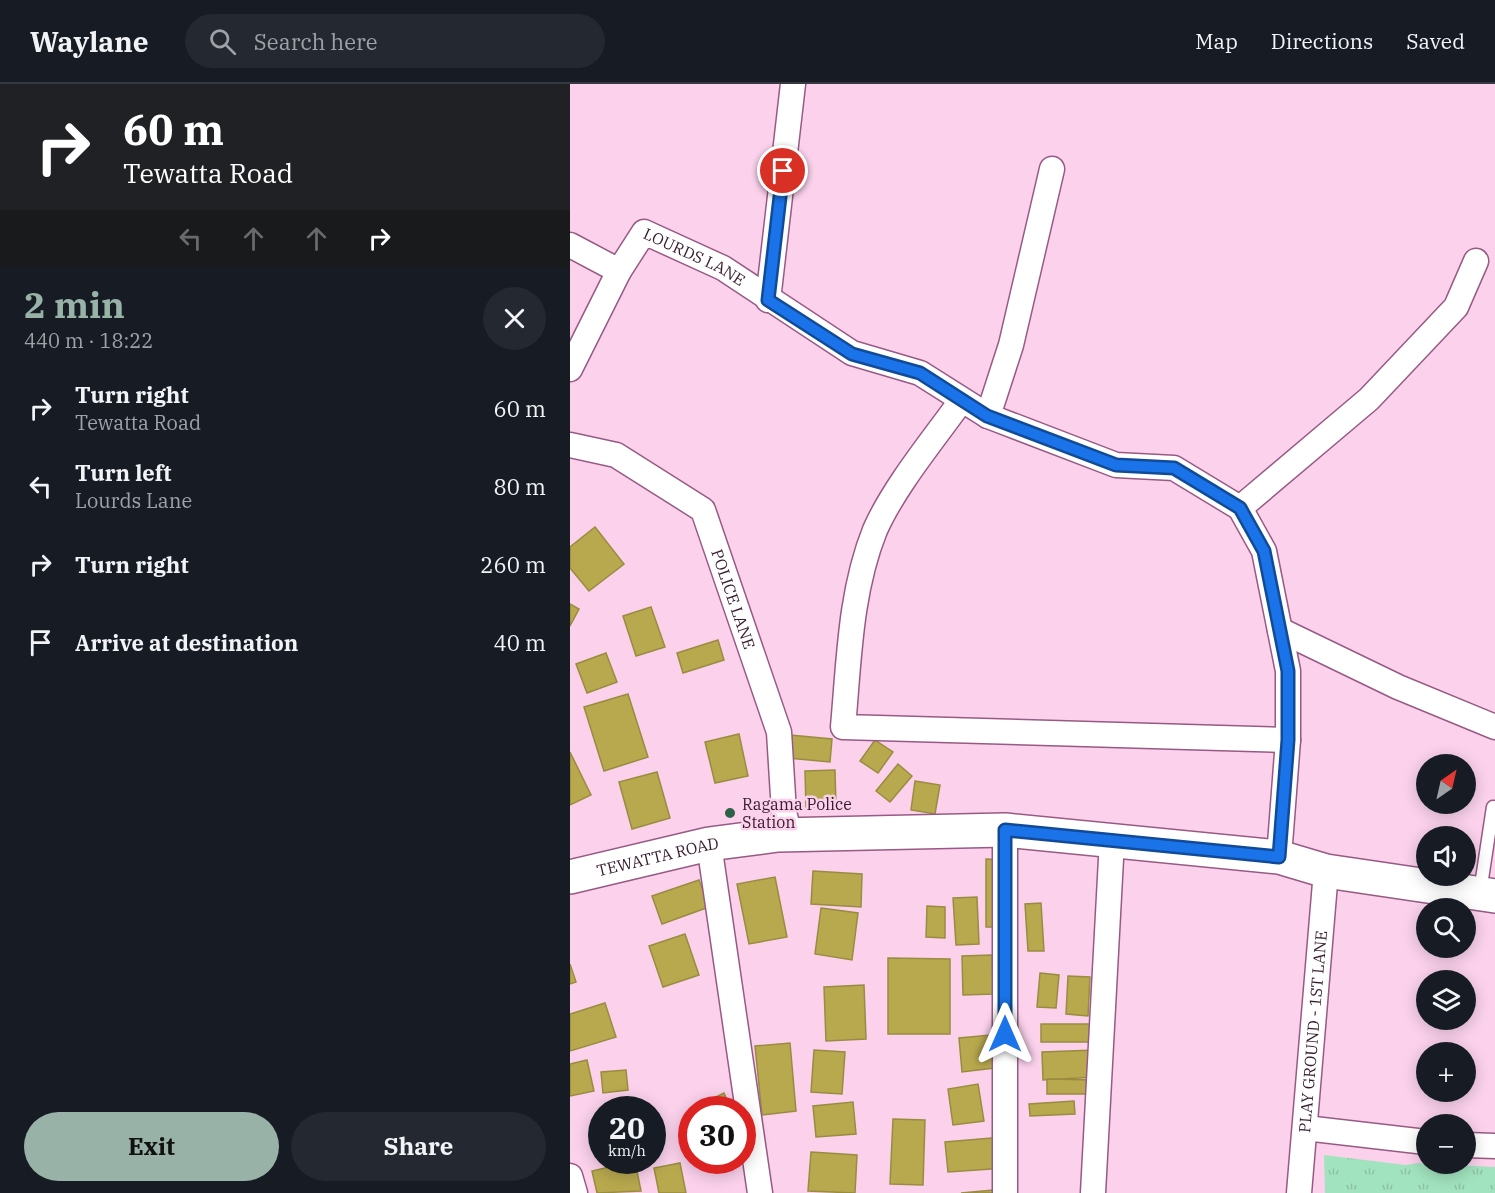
<!DOCTYPE html>
<meta charset="utf-8">
<style>
:root{--surface:#171b24;--page:#242831;--text:#f1f3f6;--muted:#9ea1a6;--line:#363941;--accent:#99b2a8}
body{margin:0;font-family:"IBM Plex Serif",serif;background:var(--page);color:var(--text);height:100vh;display:flex;flex-direction:column;font-size:22px;white-space:nowrap}
*{box-sizing:border-box;margin:0}
p{font-size:20px;color:var(--muted)}
.icon{flex:none;width:33px;height:33px;fill:none;stroke:currentColor;stroke-width:2;stroke-linecap:round;stroke-linejoin:round}
.map{position:relative;flex:1;overflow:hidden}
.drawer{display:flex;flex-direction:column;background:var(--surface);width:570px}
.drawer>*{flex:none}
.guide{background:#202124;color:#fff;overflow:hidden}
.needle{width:39px;rotate:34deg}
.controls{position:absolute;left:846px;top:670px;display:grid;gap:12px}
.controls a{display:grid;place-items:center;width:60px;height:60px;border-radius:50%;background:var(--surface);box-shadow:0 3px 15px #0003;font-size:30px}
.speed{position:absolute;left:18px;top:1012px;display:flex;gap:12px;font-size:30px;font-weight:700;text-align:center}
.speed>*{display:grid;place-content:center;width:78px;height:78px;border-radius:50%;background:var(--surface);box-shadow:0 3px 15px #0003;line-height:1}
.speed small{font-size:15px;font-weight:400}
.speed .limit{border:9px solid #d22;background:#fff;color:#111}
.pin{position:absolute;display:grid;place-items:center;width:51px;height:51px;color:#fff;margin:-26px;border:3px solid #fff;border-radius:50%;box-shadow:0 2px 6px #0007}
.me{position:absolute;width:66px;margin:-33px;rotate:0deg;stroke-linejoin:round;filter:drop-shadow(0 0 4px #0008)}
.turn{display:flex;align-items:center;gap:21px;height:126px;padding:0 24px;font-size:27px}
.turn .icon{width:78px;height:78px;stroke-width:2.5}
.turn b{display:block;font-size:42px;line-height:51px}
.lanes{display:flex;align-items:center;height:57px;padding:0 24px;background:#0003;justify-content:center;gap:30px;direction:ltr}
.lanes .off{opacity:.35}
.round{display:grid;place-items:center;flex:none;width:63px;height:63px;border-radius:32px;background:var(--page)}
.summary{display:flex;align-items:center;justify-content:space-between;height:102px;padding:0 24px}
h1{font-size:36px;font-weight:700;line-height:45px;color:var(--accent)}
.cta{display:flex;gap:12px;margin-top:auto;padding:12px 24px}
.cta a{flex:1;height:69px;border-radius:36px;background:var(--accent);color:#111;font-size:24px;font-weight:700;line-height:69px;text-align:center}
.cta a+a{background:var(--page);color:var(--text)}
ul{padding:0;list-style:none}
li{display:flex;align-items:center;gap:18px;height:78px;padding:0 24px}
li div{flex:1}
li b{display:block;font-size:22px}
li em{font-style:normal}
header{display:flex;align-items:center;gap:36px;box-sizing:border-box;height:84px;padding:0 30px;background:var(--surface);border-bottom:2px solid var(--line)}
header strong{font-size:28px}
nav{display:flex;gap:33px;margin-inline-start:auto;font-size:21px}
.search{width:420px;height:54px;background:var(--page);display:flex;align-items:center;gap:15px;box-sizing:border-box;padding:0 21px;border-radius:33px;color:var(--muted);font-size:22px}
main{display:flex;flex:1;min-height:0}
.map>svg:first-child{display:block}
</style>
<header>
<strong>Waylane</strong>
<div class="search"><svg class="icon" aria-label="search" viewBox="0 0 24 24"><circle cx="10" cy="10" r="6"/><path d="M15 15l6 6"/></svg>Search here</div>
<nav><a>Map</a><a>Directions</a><a>Saved</a></nav>
</header>
<main>
<section class="drawer">
<div class="guide">
<div class="turn"><svg class="icon" aria-label="right" viewBox="0 0 24 24"><path d="M7 20v-9h11M14 6l5 5-5 5"/></svg><div><b>60 m</b>Tewatta Road</div></div>
<div class="lanes"><svg class="icon off" aria-label="left" viewBox="0 0 24 24"><path d="M17 20v-9H6M10 6l-5 5 5 5"/></svg><svg class="icon off" aria-label="ahead" viewBox="0 0 24 24"><path d="M12 20V5M6 11l6-6 6 6"/></svg><svg class="icon off" aria-label="ahead" viewBox="0 0 24 24"><path d="M12 20V5M6 11l6-6 6 6"/></svg><svg class="icon" aria-label="right" viewBox="0 0 24 24"><path d="M7 20v-9h11M14 6l5 5-5 5"/></svg></div>
</div>
<div class="summary"><div><h1>2 min</h1><p>440 m · 18:22</p></div><a class="round"><svg class="icon" aria-label="close" viewBox="0 0 24 24"><path d="M6 6l12 12M18 6L6 18"/></svg></a></div>
<ul>
<li><svg class="icon" aria-label="right" viewBox="0 0 24 24"><path d="M7 20v-9h11M14 6l5 5-5 5"/></svg><div><b>Turn right</b><p>Tewatta Road</p></div><em>60 m</em></li>
<li><svg class="icon" aria-label="left" viewBox="0 0 24 24"><path d="M17 20v-9H6M10 6l-5 5 5 5"/></svg><div><b>Turn left</b><p>Lourds Lane</p></div><em>80 m</em></li>
<li><svg class="icon" aria-label="right" viewBox="0 0 24 24"><path d="M7 20v-9h11M14 6l5 5-5 5"/></svg><div><b>Turn right</b></div><em>260 m</em></li>
<li><svg class="icon" aria-label="arrive" viewBox="0 0 24 24"><path d="M6 21V4h12l-3 4 3 4H6"/></svg><div><b>Arrive at destination</b></div><em>40 m</em></li>
</ul>
<div class="cta"><a>Exit</a><a>Share</a></div>
</section>
<div class="map">
<svg width="925" height="1109" viewBox="0 0 925 1109">
<defs>
<pattern id="park-tufts" width="24" height="20" patternUnits="userSpaceOnUse" patternTransform="scale(1.5)"><rect width="24" height="20" fill="#a2e3bf"/><path d="M3 7l-1-3M5 7V3M7 7l1-3M15 17l-1-3M17 17v-4M19 17l1-3" fill="none" stroke="#8cc2a4"/></pattern>
</defs>
<rect width="100%" height="100%" fill="#fbd1ec"/>
<path fill="url(#park-tufts)" d="M754 1071 836 1081 848 1079 925 1083V1109H755Z"/>
<g fill="#b8a94e" stroke="#998c40" stroke-width="1.5">
<path d="M25 443 54 480 19 507 0 484V463Z"/>
<path d="M0 520 9 525 0 542Z"/>
<path d="M81 523 95 563 66 572 53 532Z"/>
<path d="M148 556 154 576 113 589 107 569Z"/>
<path d="M36 569 47 598 17 609 6 580Z"/>
<path d="M58 610 78 673 34 687 14 623Z"/>
<path d="M169 650 178 692 145 699 135 658Z"/>
<path d="M220 651 262 655 260 678 218 674Z"/>
<path d="M305 656 323 668 308 689 290 677Z"/>
<path d="M0 668 21 711 0 721Z"/>
<path d="M328 680 342 692 320 718 306 707Z"/>
<path d="M265 686 266 723H236L235 687Z"/>
<path d="M87 688 100 734 62 745 49 698Z"/>
<path d="M345 697 370 701 365 730 341 726Z"/>
<path d="M416 775 437 776V843H416Z"/>
<path d="M243 787 292 790 291 823 241 820Z"/>
<path d="M205 793 217 853 179 860 167 800Z"/>
<path d="M129 796 139 823 92 840 82 812Z"/>
<path d="M407 813 409 860 386 861 383 814Z"/>
<path d="M471 819 474 867H458L455 820Z"/>
<path d="M357 822 375 823V854L356 853Z"/>
<path d="M251 824 288 829 282 876 245 870Z"/>
<path d="M115 850 129 891 93 903 79 862Z"/>
<path d="M422 871 423 910 393 911 392 872Z"/>
<path d="M318 874 380 875V950H318Z"/>
<path d="M0 880 6 898 0 900Z"/>
<path d="M470 889 489 891 486 924 467 923Z"/>
<path d="M498 892 520 893 518 932 496 930Z"/>
<path d="M294 901 296 955 256 957 254 903Z"/>
<path d="M35 919 46 953 0 967V930Z"/>
<rect x="471" y="940" width="64" height="18"/>
<path d="M421 951 424 984 392 988 389 954Z"/>
<path d="M220 959 226 1027 192 1031 185 962Z"/>
<path d="M244 966 275 968 272 1010 241 1008Z"/>
<path d="M525 966 527 993 473 996 472 968Z"/>
<path d="M17 976 24 1007 0 1012V980Z"/>
<path d="M56 986 58 1006 33 1009 31 988Z"/>
<path d="M477 995 524 996V1010H477Z"/>
<path d="M408 1000 414 1037 383 1041 378 1005Z"/>
<path d="M154 1009 161 1026H127L125 1023Z"/>
<path d="M70 1016 73 1026H39Z"/>
<path d="M504 1017 505 1030 460 1032 459 1020Z"/>
<path d="M283 1018 286 1050 246 1053 243 1022Z"/>
<path d="M323 1035 355 1036 353 1101 320 1100Z"/>
<path d="M433 1053 436 1084 378 1088 375 1058Z"/>
<path d="M241 1068 287 1071 285 1109 238 1107Z"/>
<path d="M65 1077 71 1107 27 1109 22 1087Z"/>
<path d="M151 1077H167L154 1083Z"/>
<path d="M110 1079 116 1109H89L84 1084Z"/>
<path d="M423 1106 424 1109H391Z"/>
</g>
<g fill="none" stroke-linecap="round" stroke-linejoin="round">
<g stroke="#975a84" stroke-width="15">
<path id="service" d="M910 808 923 723"/>
</g>
<g stroke="#975a84" stroke-width="27">
<g id="minor">
<path d="M0 161 49 187"/>
<path d="M198 216 223 0"/>
<path id="s1" d="M0 285 49 187 74 148 153 184 282 269 350 289 418 332 546 381 604 384 670 424 694 467 718 587V656L709 773"/>
<path d="M391 317C363 356 324 403 305 446 280 508 279 577 273 643L718 656"/>
<path d="M418 332 441 261 482 85"/>
<path id="s2" d="M0 361 46 371 133 426 209 648 214 728 220 752"/>
<path d="M670 424 799 315 886 223 906 177"/>
<path d="M710 546 828 603 925 643"/>
<path d="M435 746V1109"/>
<path d="M139 760 190 1109"/>
<path d="M735 1044 856 1058"/>
<path d="M896 1061 925 1062"/>
<path d="M0 1092 5 1109"/>
<path d="M523 1109 542 756"/>
<path id="s3" d="M729 1109 756 787"/>
</g>
</g>
<g stroke="#975a84" stroke-width="36">
<g id="primary">
<path id="s4" d="M0 793 139 760 208 751 435 746 709 773 756 787 925 812"/>
</g>
</g>
<use href="#service" stroke="#fff" stroke-width="12"/>
<use href="#minor" stroke="#fff" stroke-width="24"/>
<use href="#primary" stroke="#fff" stroke-width="33"/>
</g>
<g fill="none" stroke-linecap="round" stroke-linejoin="round">
<g stroke="#114b97" stroke-width="15">
<path id="route" d="M213 87 198 216 282 270 350 289 417 332 546 381 604 384 670 424 694 467 718 587V656L709 773 435 746V950"/>
</g>
<use href="#route" stroke="#1a73e8" stroke-width="10"/>
</g>
<circle fill="#2e6248" stroke="#fbd1ec" stroke-width="2" cx="160" cy="729" r="6"/>
<g text-anchor="middle" stroke-width="5" stroke-linejoin="round" paint-order="stroke">
<g font-size="16" fill="#361c2e" stroke="#fbd1ec">
<text dy="6" stroke="none"><textPath href="#s1" startOffset="212">LOURDS LANE</textPath></text>
<text dy="6" stroke="none"><textPath href="#s2" startOffset="244">POLICE LANE</textPath></text>
<text dy="6" stroke="none"><textPath href="#s4" startOffset="90">TEWATTA ROAD</textPath></text>
<text dy="6" stroke="none"><textPath href="#s3" startOffset="162">PLAY GROUND - 1ST LANE</textPath></text>
</g>
<g font-size="16" fill="#361c2e" stroke="#fbd1ec" text-anchor="start">
<text x="172" y="726">Ragama Police<tspan x="172" dy="18">Station</tspan></text>
</g>
</g>
</svg>
<div class="controls">
<a><svg class="needle" viewBox="-14 -14 28 28"><path d="M0-13l5 13h-10z" fill="#e53935"/><path d="M0 13l5-13h-10z" fill="#9ea1a6"/></svg></a>
<a><svg class="icon" aria-label="sound" viewBox="0 0 24 24"><path d="M4 9h4l5-4v14l-5-4H4zM17 9q2 3 0 6"/></svg></a>
<a><svg class="icon" aria-label="search" viewBox="0 0 24 24"><circle cx="10" cy="10" r="6"/><path d="M15 15l6 6"/></svg></a>
<a><svg class="icon" aria-label="layers" viewBox="0 0 24 24"><path d="M12 4l9 5-9 5-9-5zM3 14l9 5 9-5"/></svg></a>
<a>+</a>
<a>−</a>
</div>
<div class="speed"><div>20<small>km/h</small></div><div class="limit">30</div></div>
<div class="pin" style="left:213px;top:87px;background:#d93025"><svg class="icon" aria-label="arrive" viewBox="0 0 24 24"><path d="M6 21V4h12l-3 4 3 4H6"/></svg></div>
<svg class="me" style="left:435px;top:950px" viewBox="-20 -20 40 40"><path d="M0-17L14 15 0 8-14 15z" fill="#1a73e8" stroke="#fff" stroke-width="4"/></svg>
</div>
</main>
